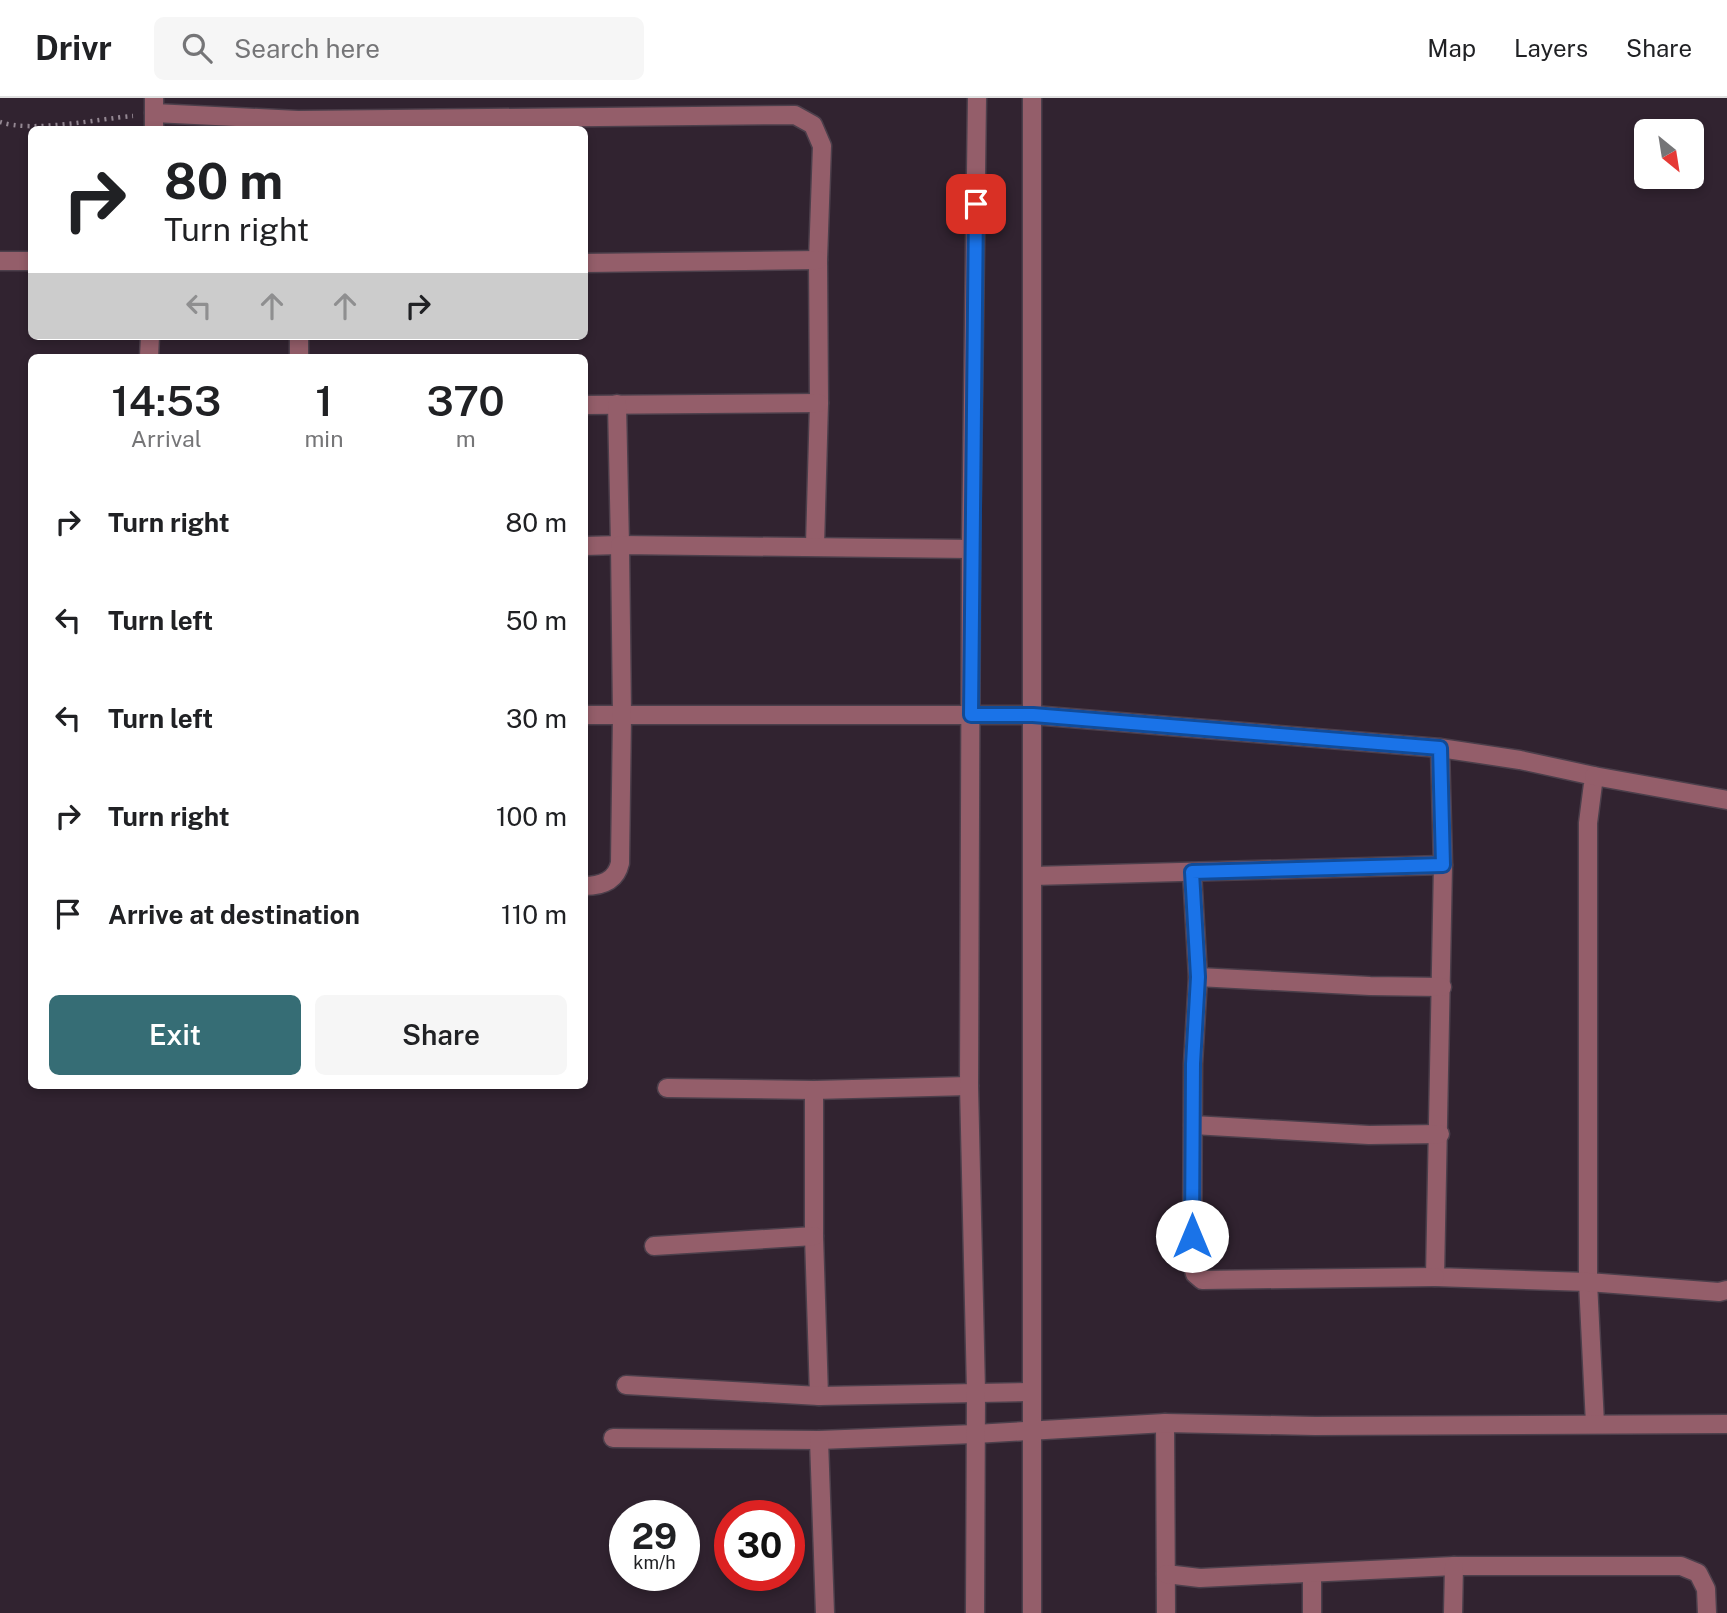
<!DOCTYPE html>
<style>
:root{--surface:#fff;--page:#f6f6f6;--text:#202124;--muted:#757577;--line:#e0e0e0;--accent:#366d75}
body{margin:0;font-family:"Public Sans",sans-serif;background:var(--page);color:var(--text);height:100vh;display:flex;flex-direction:column;font-size:26px;white-space:nowrap}
*{box-sizing:border-box;margin:0}
p{font-size:23px;color:var(--muted)}
.icon{flex:none;width:38px;height:38px;fill:none;stroke:currentColor;stroke-width:2;stroke-linecap:round;stroke-linejoin:round}
.map{position:relative;flex:1;overflow:hidden}
.sheet{position:absolute;left:28px;top:256px;width:560px;height:735px;display:flex;flex-direction:column;background:var(--surface);border-radius:10px;box-shadow:0 4px 10px #0003}
.sheet>*{flex:none}
.hud{position:absolute;left:28px;top:28px;width:560px;height:214px;border-radius:10px;box-shadow:0 4px 10px #0003;background:#fff;color:var(--text);overflow:hidden}
.needle{width:46px;rotate:150deg}
.controls{position:absolute;left:1634px;top:21px;display:grid;gap:14px}
.controls a{display:grid;place-items:center;width:70px;height:70px;border-radius:10px;background:var(--surface);box-shadow:0 4px 10px #0003;font-size:35px}
.speed{position:absolute;left:609px;top:1402px;display:flex;gap:14px;font-size:35px;font-weight:700;text-align:center}
.speed>*{display:grid;place-content:center;width:91px;height:91px;border-radius:50%;background:var(--surface);box-shadow:0 4px 10px #0003;line-height:1}
.speed small{font-size:18px;font-weight:400}
.speed .limit{border:10px solid #d22;background:#fff;color:#111}
.pin{position:absolute;display:grid;place-items:center;width:60px;height:60px;color:#fff;margin:-30px;border-radius:14px;box-shadow:0 4px 10px #0006}
.me{position:absolute;width:77px;margin:-38px;rotate:0deg;stroke-linejoin:round;filter:drop-shadow(0 0 5px #0008)}
.turn{display:flex;align-items:center;gap:24px;height:147px;padding:0 21px;font-size:32px}
.turn .icon{width:91px;height:91px;stroke-width:2.5}
.turn b{display:block;font-size:49px;line-height:60px}
.lanes{display:flex;align-items:center;height:66px;padding:0 21px;background:#0003;justify-content:center;gap:35px;direction:ltr}
.lanes .off{opacity:.35}
.eta{display:flex;justify-content:space-evenly;align-items:center;height:119px;text-align:center}
.eta b{font-size:42px;font-weight:600;line-height:49px}
.action{display:flex;gap:14px;margin-top:auto;padding:14px 21px}
.action a{flex:1;height:80px;border-radius:10px;background:var(--accent);color:#fff;font-size:28px;font-weight:600;line-height:80px;text-align:center}
.action a+a{background:var(--page);color:var(--text)}
ul{padding:0;list-style:none}
li{display:flex;align-items:center;gap:21px;height:98px;padding:0 21px}
li div{flex:1}
li b{display:block;font-size:26px}
li em{font-style:normal}
header{display:flex;align-items:center;gap:42px;box-sizing:border-box;height:98px;padding:0 35px;background:var(--surface);border-bottom:2px solid var(--line)}
header strong{font-size:33px}
nav{display:flex;gap:38px;margin-inline-start:auto;font-size:24px}
.search{width:490px;height:63px;background:var(--page);display:flex;align-items:center;gap:18px;box-sizing:border-box;padding:0 24px;border-radius:10px;color:var(--muted);font-size:26px}
.map>svg:first-child{display:block}
</style>
<header>
<strong>Drivr</strong>
<div class="search"><svg class="icon" aria-label="search" viewBox="0 0 24 24"><circle cx="10" cy="10" r="6"/><path d="M15 15l6 6"/></svg>Search here</div>
<nav><a>Map</a><a>Layers</a><a>Share</a></nav>
</header>
<div class="map">
<svg width="1727" height="1515" viewBox="0 0 1727 1515">
<rect width="100%" height="100%" fill="#312330"/>
<g fill="none" stroke-linecap="round" stroke-linejoin="round">
<g stroke="#4c3f4b" stroke-width="21">
<g id="street">
<path d="M154 15 298 22 795 17 813 27 822 48 818 162 819 305 815 447"/>
<path d="M154 32V0"/>
<path d="M0 163H32"/>
<path d="M584 165 818 162"/>
<path d="M149 259 150 238"/>
<path d="M299 259V238"/>
<path d="M584 307 819 305"/>
<path d="M584 448 620 447 617 306"/>
<path d="M584 617H1033L1440 650 1520 662 1594 678 1588 725V1184L1595 1326"/>
<path d="M1440 650 1443 767 1435 1179 1588 1184 1719 1194 1727 1192"/>
<path d="M1594 678 1727 702"/>
<path d="M1192 774 1198 879 1193 966 1192 1165 1195 1176 1202 1182 1435 1179"/>
<path d="M1033 778 1443 767"/>
<path d="M584 788C601 788 616 783 620 765L622 618 620 447 971 451"/>
<path d="M1198 879 1370 888 1442 889"/>
<path d="M667 990 814 992 969 988"/>
<path d="M814 992V1138L819 1298"/>
<path d="M1193 1027 1369 1037 1440 1036"/>
<path d="M654 1148 814 1138"/>
<path d="M626 1287 819 1298 1031 1294"/>
<path d="M1165 1325 1166 1515"/>
<path d="M613 1340 819 1342 975 1336 1165 1325 1315 1328 1727 1326"/>
<path d="M819 1342 825 1515"/>
<path d="M1312 1475V1515"/>
<path d="M1166 1476 1200 1480 1454 1468H1681L1698 1475 1706 1491 1707 1515"/>
<path d="M975 1515 976 1293 969 988 971 451 977 0"/>
<path d="M1032 1515V0"/>
<path d="M1453 1515 1454 1468"/>
</g>
</g>
<path stroke="#948893" stroke-width="4.5" stroke-dasharray="2 5" stroke-linecap="butt" d="M0 24C32 35 97 21 133 18"/>
<use href="#street" stroke="#945e6a" stroke-width="18"/>
</g>
<g fill="none" stroke-linecap="round" stroke-linejoin="round">
<g stroke="#114b97" stroke-width="18">
<path id="route" d="M976 106 971 617H1033L1440 650 1443 767 1192 774 1198 879 1193 966 1192 1138"/>
</g>
<use href="#route" stroke="#1a73e8" stroke-width="12"/>
</g>
</svg>
<div class="controls">
<a><svg class="needle" viewBox="-14 -14 28 28"><path d="M0-13l5 13h-10z" fill="#e53935"/><path d="M0 13l5-13h-10z" fill="#757577"/></svg></a>
</div>
<div class="speed"><div>29<small>km/h</small></div><div class="limit">30</div></div>
<div class="pin" style="left:976px;top:106px;background:#d93025"><svg class="icon" aria-label="arrive" viewBox="0 0 24 24"><path d="M6 21V4h12l-3 4 3 4H6"/></svg></div>
<svg class="me" style="left:1192px;top:1138px" viewBox="-20 -20 40 40"><circle r="19" fill="#fff"/><path d="M0-13L10 11 0 6-10 11z" fill="#1a73e8"/></svg>
<div class="hud">
<div class="turn"><svg class="icon" aria-label="right" viewBox="0 0 24 24"><path d="M7 20v-9h11M14 6l5 5-5 5"/></svg><div><b>80 m</b>Turn right</div></div>
<div class="lanes"><svg class="icon off" aria-label="left" viewBox="0 0 24 24"><path d="M17 20v-9H6M10 6l-5 5 5 5"/></svg><svg class="icon off" aria-label="ahead" viewBox="0 0 24 24"><path d="M12 20V5M6 11l6-6 6 6"/></svg><svg class="icon off" aria-label="ahead" viewBox="0 0 24 24"><path d="M12 20V5M6 11l6-6 6 6"/></svg><svg class="icon" aria-label="right" viewBox="0 0 24 24"><path d="M7 20v-9h11M14 6l5 5-5 5"/></svg></div>
</div>
<section class="sheet">
<div class="eta">
<div><b>14:53</b><p>Arrival</p></div>
<div><b>1</b><p>min</p></div>
<div><b>370</b><p>m</p></div>
</div>
<ul>
<li><svg class="icon" aria-label="right" viewBox="0 0 24 24"><path d="M7 20v-9h11M14 6l5 5-5 5"/></svg><div><b>Turn right</b></div><em>80 m</em></li>
<li><svg class="icon" aria-label="left" viewBox="0 0 24 24"><path d="M17 20v-9H6M10 6l-5 5 5 5"/></svg><div><b>Turn left</b></div><em>50 m</em></li>
<li><svg class="icon" aria-label="left" viewBox="0 0 24 24"><path d="M17 20v-9H6M10 6l-5 5 5 5"/></svg><div><b>Turn left</b></div><em>30 m</em></li>
<li><svg class="icon" aria-label="right" viewBox="0 0 24 24"><path d="M7 20v-9h11M14 6l5 5-5 5"/></svg><div><b>Turn right</b></div><em>100 m</em></li>
<li><svg class="icon" aria-label="arrive" viewBox="0 0 24 24"><path d="M6 21V4h12l-3 4 3 4H6"/></svg><div><b>Arrive at destination</b></div><em>110 m</em></li>
</ul>
<div class="action"><a>Exit</a><a>Share</a></div>
</section>
</div>
